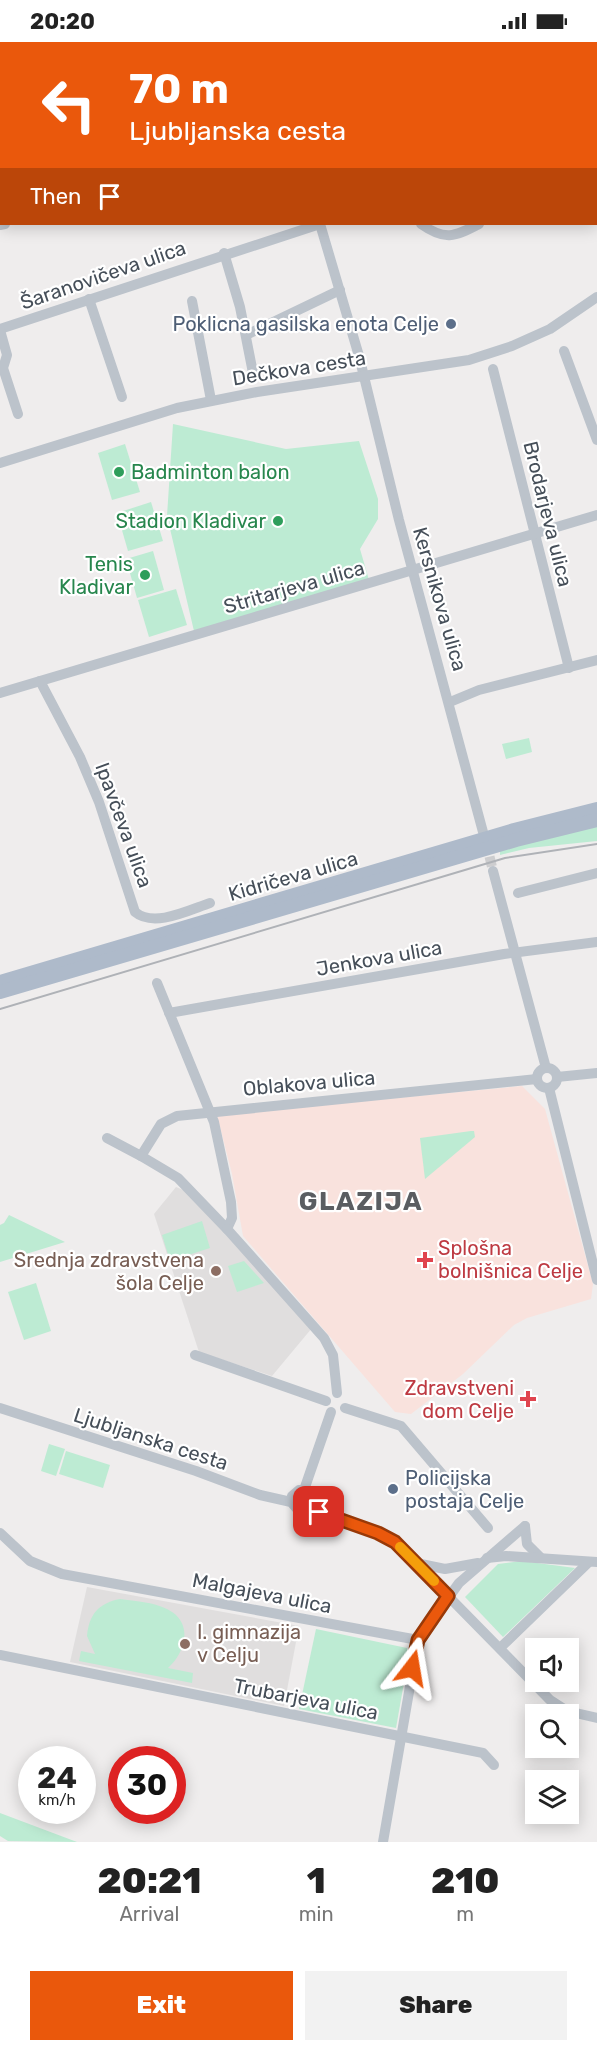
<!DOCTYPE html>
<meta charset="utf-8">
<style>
:root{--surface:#fff;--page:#f2f2f2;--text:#222;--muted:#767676;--accent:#ea580c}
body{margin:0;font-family:Rubik,sans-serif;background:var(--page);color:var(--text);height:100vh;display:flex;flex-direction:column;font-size:22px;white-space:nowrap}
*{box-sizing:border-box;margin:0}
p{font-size:20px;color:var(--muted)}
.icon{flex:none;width:33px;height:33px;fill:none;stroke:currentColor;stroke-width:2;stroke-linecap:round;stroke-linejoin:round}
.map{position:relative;height:1800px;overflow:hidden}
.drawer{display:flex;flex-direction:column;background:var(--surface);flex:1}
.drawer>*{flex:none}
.top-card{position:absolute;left:0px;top:0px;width:597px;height:183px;box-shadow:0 3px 15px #0003;background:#ea580c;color:#fff;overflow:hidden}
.fabs{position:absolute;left:525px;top:1596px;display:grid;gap:12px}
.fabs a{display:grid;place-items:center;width:54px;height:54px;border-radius:0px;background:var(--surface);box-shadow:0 3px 15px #0003;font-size:30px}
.speed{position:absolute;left:18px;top:1704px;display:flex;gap:12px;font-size:30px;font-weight:700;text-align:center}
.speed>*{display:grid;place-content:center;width:78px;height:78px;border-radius:50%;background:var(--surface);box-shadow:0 3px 15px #0003;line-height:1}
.speed small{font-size:15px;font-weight:400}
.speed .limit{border:9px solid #d22;background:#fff;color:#111}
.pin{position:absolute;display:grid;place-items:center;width:51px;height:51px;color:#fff;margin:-26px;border-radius:12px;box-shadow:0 3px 9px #0006}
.me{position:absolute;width:66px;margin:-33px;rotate:14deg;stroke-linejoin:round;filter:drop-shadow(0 0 4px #0008)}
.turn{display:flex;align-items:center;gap:21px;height:126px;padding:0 30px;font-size:27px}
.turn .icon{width:78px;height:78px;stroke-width:2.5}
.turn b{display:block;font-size:42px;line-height:51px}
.then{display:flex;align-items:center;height:57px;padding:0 30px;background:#0003;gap:12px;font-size:22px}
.eta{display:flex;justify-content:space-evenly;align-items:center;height:102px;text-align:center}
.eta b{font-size:36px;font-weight:800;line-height:42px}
.action{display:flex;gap:12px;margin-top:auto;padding:12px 30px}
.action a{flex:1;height:69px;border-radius:0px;background:var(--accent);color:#fff;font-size:24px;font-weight:800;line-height:69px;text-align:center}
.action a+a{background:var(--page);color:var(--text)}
.status{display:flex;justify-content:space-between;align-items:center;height:42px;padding:0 30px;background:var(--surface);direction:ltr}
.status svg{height:16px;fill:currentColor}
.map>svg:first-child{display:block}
</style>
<div class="status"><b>20:20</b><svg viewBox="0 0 49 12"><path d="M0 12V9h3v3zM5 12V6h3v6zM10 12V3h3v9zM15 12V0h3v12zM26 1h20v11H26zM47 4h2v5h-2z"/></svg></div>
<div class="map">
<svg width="597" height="1800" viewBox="0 0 597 1800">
<rect width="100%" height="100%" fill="#efeded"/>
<g fill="#e0dede">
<path d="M176 1145 186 1149 312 1286 272 1334 199 1310 154 1172Z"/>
<path d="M87 1545 299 1584 284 1664 70 1620Z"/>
</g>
<path fill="#f9e2dd" d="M522 1044 545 1067 593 1242 591 1257 527 1276 514 1283 463 1332 411 1372 395 1370 243 1194 232 1132 217 1073Z"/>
<g fill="#bdebd3">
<path d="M173 382 286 407 359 399 378 457V477L360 507 369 538 194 589 167 474Z"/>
<path d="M125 402 140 450 112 458 98 411Z"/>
<path d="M151 460 163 499 128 509 117 471Z"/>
<path d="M153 509 164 548 137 556 126 517Z"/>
<path d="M176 547 187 583 149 595 138 558Z"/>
<path d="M529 696 532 710 506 717 502 702Z"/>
<path d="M597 782V799L529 806 500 813V808Z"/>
<path d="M471 1089H474L475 1095 425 1137 420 1096Z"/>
<path d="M9 1173 65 1200 0 1220V1183L4 1181Z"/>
<path d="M202 1179 210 1206 170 1219 162 1193Z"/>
<path d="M244 1219 264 1241 237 1250 228 1224Z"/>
<path d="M36 1241 51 1289 24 1298 8 1250Z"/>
<path d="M49 1402 65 1407 56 1434 41 1429Z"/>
<path d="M66 1409 110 1423 103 1446 59 1432Z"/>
<path d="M522 1519 575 1526 503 1595 465 1555 498 1522Z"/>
<path d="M120 1557C135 1559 153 1560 167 1567 194 1580 186 1610 168 1626L193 1631 192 1641 79 1619 81 1609 95 1612 87 1594C89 1572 99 1561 120 1557Z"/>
<path d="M316 1587 407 1606 409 1612 396 1686 299 1667Z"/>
<path d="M0 1771 77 1800 8 1799 0 1794Z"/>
</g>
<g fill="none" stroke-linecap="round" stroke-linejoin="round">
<path stroke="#cdcdcf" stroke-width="10" stroke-dasharray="10 5" stroke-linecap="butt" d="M486 800 493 829"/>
<g stroke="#bcc3cb" stroke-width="10">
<path d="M66 0V2"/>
<path d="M170 0 171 2"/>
<path d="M387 0 388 2"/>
<path d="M519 0 520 2"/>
<path d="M11 2 16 0"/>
<path d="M224 2 226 0"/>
<path d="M353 2 354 0"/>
<path d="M0 5 2 4"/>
<path d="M0 65H2"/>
<path d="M596 96 597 100"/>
<path d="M0 123H2"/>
<path d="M596 124 597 123"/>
<path d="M320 182 359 314 399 478 483 790"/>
<path d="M421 182C445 199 454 195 479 182"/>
<path d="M0 183 5 182"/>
<path d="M224 211 240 265 254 336"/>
<path d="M89 257 122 355"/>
<path d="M192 259 211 358"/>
<path d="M0 287 320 182"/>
<path d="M0 288 7 313 3 326 18 372"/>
<path d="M246 293 340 248"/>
<path d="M564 309 597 398"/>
<path d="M493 327 569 626"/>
<path d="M0 421 177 366 257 350 469 318 512 304 550 287 597 255"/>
<path d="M40 639 80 715 99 760 135 870C154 886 189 868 210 861"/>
<path d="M0 651 597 473"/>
<path d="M450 660 479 648 597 618"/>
<path d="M493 829 546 1026"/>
<path d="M518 851 597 831"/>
<path d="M169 971 504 912 597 900"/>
<circle cx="547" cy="1036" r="10"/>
<path d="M557 1035 597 1031"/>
<path d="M549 1046 597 1238"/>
<path d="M107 1096 141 1114 161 1082 177 1074 537 1037"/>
<path d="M141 1114 178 1136 227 1187 232 1176 231 1160 214 1080 157 941"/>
<path d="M227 1187 324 1296 333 1313 337 1351"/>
<path d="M195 1313 326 1359"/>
<path d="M0 1366 196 1429 260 1453 291 1460 298 1468 309 1465 312 1455 309 1450 299 1448 292 1454 291 1460"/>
<path d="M345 1366 401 1384 488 1486"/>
<path d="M304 1448 331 1370"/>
<path d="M309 1465 378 1491 395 1500 550 1658 567 1669 597 1676"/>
<path d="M525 1484 527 1502 540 1515"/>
<path d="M0 1491 30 1519 62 1532 418 1598 459 1541 525 1484"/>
<path d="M487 1516 506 1514 597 1520"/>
<path d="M416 1521 445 1527 478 1521"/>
<path d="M500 1606 589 1520"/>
<path d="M0 1613 483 1711 494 1723"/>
<path d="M383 1800 418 1598"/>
</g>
<g stroke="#aebaca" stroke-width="14">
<path d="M0 940 514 788 597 767"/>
<path d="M0 950 516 798 597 778"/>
</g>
<path stroke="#afb2b7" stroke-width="2" d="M0 967 505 816 597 802"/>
</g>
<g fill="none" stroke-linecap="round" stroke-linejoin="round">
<g stroke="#983908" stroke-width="15">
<path id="route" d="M319 1470 378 1491 395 1500 448 1554 418 1598 412 1626"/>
</g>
<use href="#route" stroke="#ea580c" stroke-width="10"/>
<path stroke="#f59e0b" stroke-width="10" d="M400 1505 434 1539"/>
</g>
<g fill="#5c6f8a" stroke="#fff" stroke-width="2">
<circle cx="451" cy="282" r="6"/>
<circle cx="393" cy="1447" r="6"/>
</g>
<g fill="#2e9e5b" stroke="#fff" stroke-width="2">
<circle cx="119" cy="430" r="6"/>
<circle cx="278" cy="479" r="6"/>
<circle cx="145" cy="533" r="6"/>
</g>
<g fill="#e0444e" stroke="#fff" stroke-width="2">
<path d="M422 1209h6v6h6v6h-6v6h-6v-6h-6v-6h6z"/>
<path d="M525 1348h6v6h6v6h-6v6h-6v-6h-6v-6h6z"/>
</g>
<g fill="#8d6e63" stroke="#fff" stroke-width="2">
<circle cx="216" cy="1229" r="6"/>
<circle cx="185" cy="1602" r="6"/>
</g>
<g text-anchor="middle" stroke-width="4.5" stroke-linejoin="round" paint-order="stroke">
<g font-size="20" fill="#464f59" stroke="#fff">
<text transform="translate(103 233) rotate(-19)" y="7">Šaranovičeva ulica</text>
<text transform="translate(299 326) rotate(-9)" y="7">Dečkova cesta</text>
<text transform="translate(548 472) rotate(76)" y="7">Brodarjeva ulica</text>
<text transform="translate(294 545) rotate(-16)" y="7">Stritarjeva ulica</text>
<text transform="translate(440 557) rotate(74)" y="7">Kersnikova ulica</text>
<text transform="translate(124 783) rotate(70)" y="7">Ipavčeva ulica</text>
<text transform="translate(293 834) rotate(-16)" y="7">Kidričeva ulica</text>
<text transform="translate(379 916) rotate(-10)" y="7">Jenkova ulica</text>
<text transform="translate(309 1041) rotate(-5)" y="7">Oblakova ulica</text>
<text transform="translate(151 1397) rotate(18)" y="7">Ljubljanska cesta</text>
<text transform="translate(262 1551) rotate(11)" y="7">Malgajeva ulica</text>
<text transform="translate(306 1657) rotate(11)" y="7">Trubarjeva ulica</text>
</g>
<g font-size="20" fill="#4e5e75" stroke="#fff" text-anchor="end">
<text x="439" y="289">Poklicna gasilska enota Celje</text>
<text x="405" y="1443" text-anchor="start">Policijska<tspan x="405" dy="23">postaja Celje</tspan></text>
</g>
<g font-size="20" fill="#27864d" stroke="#fff" text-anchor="end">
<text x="131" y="437" text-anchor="start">Badminton balon</text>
<text x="266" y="486">Stadion Kladivar</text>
<text x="133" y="529">Tenis<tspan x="133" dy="23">Kladivar</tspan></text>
</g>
<g font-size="20" fill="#be3a42" stroke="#fff" text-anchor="start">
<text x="438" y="1213">Splošna<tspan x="438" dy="23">bolnišnica Celje</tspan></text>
<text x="514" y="1353" text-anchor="end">Zdravstveni<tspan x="514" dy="23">dom Celje</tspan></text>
</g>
<g font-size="20" fill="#785e54" stroke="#fff" text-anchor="end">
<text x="204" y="1225">Srednja zdravstvena<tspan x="204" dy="23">šola Celje</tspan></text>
<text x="197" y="1597" text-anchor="start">I. gimnazija<tspan x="197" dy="23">v Celju</tspan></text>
</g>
<g font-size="26" font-weight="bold" letter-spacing="1.5" fill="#5a5d61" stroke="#fff">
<text x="361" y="1168">GLAZIJA</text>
</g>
</g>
</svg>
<div class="fabs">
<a><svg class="icon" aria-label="sound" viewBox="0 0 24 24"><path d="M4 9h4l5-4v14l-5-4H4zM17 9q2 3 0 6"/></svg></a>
<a><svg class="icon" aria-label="search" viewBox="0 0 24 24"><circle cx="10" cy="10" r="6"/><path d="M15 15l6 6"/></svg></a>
<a><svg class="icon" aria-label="layers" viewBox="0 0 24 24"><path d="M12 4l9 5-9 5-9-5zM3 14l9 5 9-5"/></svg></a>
</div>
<div class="speed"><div>24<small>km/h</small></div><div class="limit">30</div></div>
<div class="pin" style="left:319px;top:1470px;background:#d93025"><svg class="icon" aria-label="arrive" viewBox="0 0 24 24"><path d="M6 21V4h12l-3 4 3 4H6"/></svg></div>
<svg class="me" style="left:412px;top:1626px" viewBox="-20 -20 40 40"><path d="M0-17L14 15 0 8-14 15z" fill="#ea580c" stroke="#fff" stroke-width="4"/></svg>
<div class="top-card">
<div class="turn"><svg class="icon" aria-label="left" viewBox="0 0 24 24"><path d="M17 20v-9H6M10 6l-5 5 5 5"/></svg><div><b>70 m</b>Ljubljanska cesta</div></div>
<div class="then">Then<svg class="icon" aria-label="arrive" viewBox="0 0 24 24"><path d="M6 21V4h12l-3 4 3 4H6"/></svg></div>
</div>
</div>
<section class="drawer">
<div class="eta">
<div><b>20:21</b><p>Arrival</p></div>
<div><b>1</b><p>min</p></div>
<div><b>210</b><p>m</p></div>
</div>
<div class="action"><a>Exit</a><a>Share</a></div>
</section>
